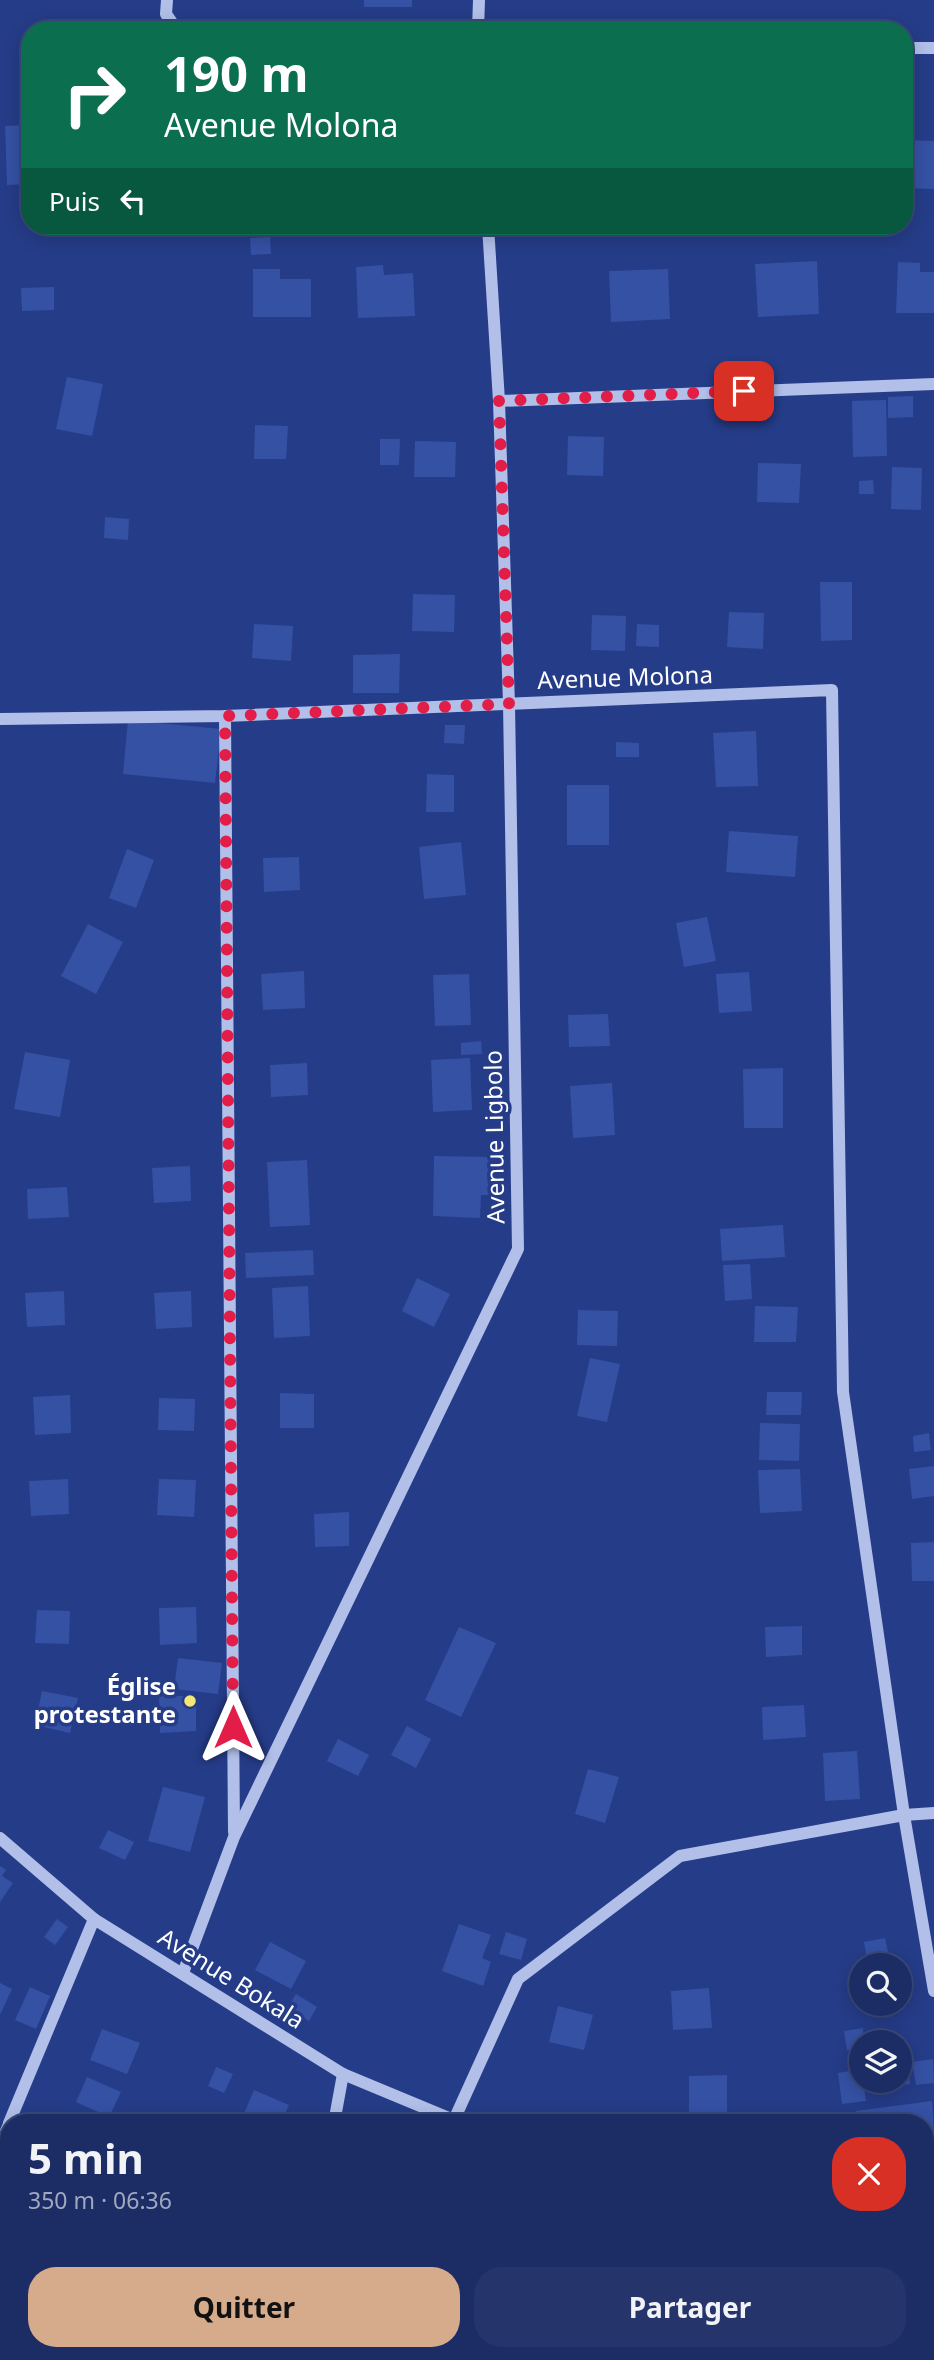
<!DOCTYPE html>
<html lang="fr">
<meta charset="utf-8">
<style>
:root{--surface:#1c2d66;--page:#25356c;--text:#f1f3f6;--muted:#a0a8bf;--line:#3a497a;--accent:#d6ab8b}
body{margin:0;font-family:"Noto Sans",sans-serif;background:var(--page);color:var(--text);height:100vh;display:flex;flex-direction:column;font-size:26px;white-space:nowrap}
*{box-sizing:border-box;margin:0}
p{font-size:23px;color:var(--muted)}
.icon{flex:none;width:38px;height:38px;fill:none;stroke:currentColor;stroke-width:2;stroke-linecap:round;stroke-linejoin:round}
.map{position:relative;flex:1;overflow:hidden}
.panel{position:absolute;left:0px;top:2114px;width:934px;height:247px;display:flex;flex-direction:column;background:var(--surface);border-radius:28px 28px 0 0;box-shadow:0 4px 18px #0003,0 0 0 2px var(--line)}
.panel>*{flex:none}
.banner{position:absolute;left:21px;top:21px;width:892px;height:214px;border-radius:28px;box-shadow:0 4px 18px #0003,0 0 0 2px var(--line);background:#0b6e4f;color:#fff;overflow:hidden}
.controls{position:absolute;left:849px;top:1953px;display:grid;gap:14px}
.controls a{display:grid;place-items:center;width:63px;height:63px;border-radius:50%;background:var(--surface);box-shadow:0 4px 18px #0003,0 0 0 2px var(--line);font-size:35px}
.pin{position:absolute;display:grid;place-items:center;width:60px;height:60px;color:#fff;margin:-30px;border-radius:14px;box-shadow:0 4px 10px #0006}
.me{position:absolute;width:77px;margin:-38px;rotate:0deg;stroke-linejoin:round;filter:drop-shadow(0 0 5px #0008)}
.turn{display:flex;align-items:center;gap:24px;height:147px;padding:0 28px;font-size:32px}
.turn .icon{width:91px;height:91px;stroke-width:2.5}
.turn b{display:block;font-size:49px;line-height:60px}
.then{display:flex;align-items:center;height:66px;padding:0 28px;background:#0003;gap:14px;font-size:26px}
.round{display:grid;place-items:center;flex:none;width:74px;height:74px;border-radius:28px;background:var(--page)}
.head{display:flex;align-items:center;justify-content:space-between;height:119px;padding:0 28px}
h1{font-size:42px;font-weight:700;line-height:52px}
.primary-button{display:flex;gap:14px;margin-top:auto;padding:14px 28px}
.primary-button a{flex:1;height:80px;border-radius:28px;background:var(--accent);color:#111;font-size:28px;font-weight:700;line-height:80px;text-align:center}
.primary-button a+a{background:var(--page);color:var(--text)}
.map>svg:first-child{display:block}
</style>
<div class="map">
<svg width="934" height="2360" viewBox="0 0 934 2360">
<rect width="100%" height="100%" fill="#253c88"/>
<g fill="#3551a4">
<rect x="364" y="0" width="48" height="7"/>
<path d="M30 125V184L7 185 5 126Z"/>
<path d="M905 140 934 141V189L905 188Z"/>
<path d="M270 237 271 254 251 255 250 238Z"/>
<path d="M817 261 819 314 758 317 755 264Z"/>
<path d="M898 262 920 263V272H934V313H896Z"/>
<path d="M383 265 384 275 413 273 415 316 358 318 356 267Z"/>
<path d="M253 269H280V279H311V317H253Z"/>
<path d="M668 269 670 319 611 322 609 271Z"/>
<path d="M54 287V310L22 311 21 288Z"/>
<path d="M67 377 103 384 92 436 56 429Z"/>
<path d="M913 396V417L888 418V397Z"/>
<path d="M886 400 887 456 853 457 852 401Z"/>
<path d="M255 425 288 426 286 459H254Z"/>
<path d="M568 436 604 437 603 476 567 475Z"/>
<path d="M380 439H400L399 465H380Z"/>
<path d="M415 441 456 442 455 477H414Z"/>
<path d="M758 463 801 464 799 503 757 502Z"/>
<path d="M892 467 922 468 921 510 891 509Z"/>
<path d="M873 480 874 494H859V481Z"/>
<path d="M105 517 129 519 128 540 104 538Z"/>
<path d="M820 582H852V640L821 641Z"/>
<path d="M413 594 455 595 454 632 412 631Z"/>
<path d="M729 612 764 613 763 649 727 647Z"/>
<path d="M592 615 626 616 625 651 591 650Z"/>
<path d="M254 624 293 626 291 661 252 658Z"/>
<path d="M637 624 659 625V647L636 646Z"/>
<path d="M400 654 399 693H353V655Z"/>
<path d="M128 720 221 729 215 783 123 774Z"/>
<path d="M445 725H465L464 744 444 743Z"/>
<path d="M756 731 758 786 716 787 713 733Z"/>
<path d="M616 742 639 743V757H616Z"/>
<path d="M427 774 454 775V812H426Z"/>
<rect x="567" y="785" width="42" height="60"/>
<path d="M729 831 798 836 795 877 726 872Z"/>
<path d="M461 842 466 895 424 899 419 847Z"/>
<path d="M127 849 154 860 136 908 109 898Z"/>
<path d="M299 857 300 890 264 892 263 858Z"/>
<path d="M707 917 716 961 684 967 676 923Z"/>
<path d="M88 924 123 942 96 994 61 976Z"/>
<path d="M304 971 305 1008 263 1010 261 974Z"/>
<path d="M749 972 752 1011 719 1013 716 974Z"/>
<path d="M469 974 471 1025 435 1026 433 975Z"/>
<path d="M608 1014 610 1046 569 1047 568 1015Z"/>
<path d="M481 1041 482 1054 461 1055V1043Z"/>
<path d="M25 1052 70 1060 60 1117 14 1109Z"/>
<path d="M470 1058 472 1110 433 1112 431 1060Z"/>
<path d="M307 1063 308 1095 271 1097 270 1065Z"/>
<path d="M783 1068V1128H744L743 1069Z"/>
<path d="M612 1083 615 1135 573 1138 570 1086Z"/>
<path d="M434 1156 490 1157 489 1195H481L480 1218 433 1216Z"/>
<path d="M307 1160 310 1225 270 1227 267 1162Z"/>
<path d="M190 1166 191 1201 154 1203 152 1168Z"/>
<path d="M67 1187 69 1217 28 1219 27 1189Z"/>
<path d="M783 1225 785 1257 722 1261 720 1229Z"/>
<path d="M313 1250 314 1275 246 1278 245 1253Z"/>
<path d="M750 1264 752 1299 725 1301 723 1265Z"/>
<path d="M417 1278 450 1294 434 1327 402 1311Z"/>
<path d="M308 1286 310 1336 274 1338 272 1288Z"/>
<path d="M64 1291 65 1325 27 1327 25 1293Z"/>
<path d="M191 1291 192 1327 156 1329 154 1293Z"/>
<path d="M755 1306 798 1307 796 1342H754Z"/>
<path d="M578 1310 618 1311 617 1346 577 1345Z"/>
<path d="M590 1358 620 1364 607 1422 577 1416Z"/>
<path d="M767 1392H802L801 1415H766Z"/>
<path d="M280 1393 314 1394V1428H280Z"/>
<path d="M70 1395 71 1433 35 1435 33 1397Z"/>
<path d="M159 1398 195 1399 194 1431 158 1430Z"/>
<path d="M760 1423 800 1424 799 1461 759 1460Z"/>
<path d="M929 1433 931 1450 914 1452 913 1436Z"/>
<path d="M934 1466V1496L912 1499 909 1469Z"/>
<path d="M800 1469 802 1511 760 1513 758 1470Z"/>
<path d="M68 1479 69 1514 31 1516 29 1481Z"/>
<path d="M159 1479 196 1480 194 1517 157 1515Z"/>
<path d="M349 1512V1546L315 1547 314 1514Z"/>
<path d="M934 1542V1581H912L911 1543Z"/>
<path d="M196 1607 197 1643 160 1645 159 1608Z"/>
<path d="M37 1610 70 1611 69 1644 35 1643Z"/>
<path d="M802 1626V1655L766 1657 765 1627Z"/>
<path d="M459 1627 496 1643 461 1717 425 1700Z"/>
<path d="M178 1658 222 1663 218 1694 174 1689Z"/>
<path d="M42 1691 78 1698 70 1733 35 1725Z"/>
<path d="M159 1696H196V1731L160 1733Z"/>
<path d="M804 1705 806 1737 763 1740 762 1707Z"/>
<path d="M407 1726 431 1739 416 1768 391 1755Z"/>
<path d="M338 1739 369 1755 358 1776 327 1761Z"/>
<path d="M857 1751 860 1799 825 1801 823 1753Z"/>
<path d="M588 1769 619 1777 605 1823 575 1814Z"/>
<path d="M163 1787 205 1797 190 1852 148 1841Z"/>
<path d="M108 1830 134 1842 125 1860 99 1848Z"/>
<path d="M0 1866 6 1870 2 1876 13 1883 0 1902Z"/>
<path d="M57 1919 68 1927 55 1945 44 1937Z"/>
<path d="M459 1924 491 1935 482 1958 491 1962 483 1986 442 1971Z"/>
<path d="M506 1932 527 1939 521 1960 499 1954Z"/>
<path d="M885 1938 890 1961 868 1965 864 1942Z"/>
<path d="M270 1942 306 1961 291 1989 255 1970Z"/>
<path d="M861 1969V2003L860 2004 854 1970Z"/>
<path d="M0 1983 12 1989 0 2015Z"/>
<path d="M30 1987 50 1996 36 2029 15 2020Z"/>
<path d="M709 1988 712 2028 673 2030 671 1991Z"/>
<path d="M296 1994 317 2007 309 2021 287 2008Z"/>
<path d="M558 2006 593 2015 584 2050 549 2042Z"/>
<path d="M863 2028 864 2042H861V2048L847 2050 844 2031Z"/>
<path d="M102 2029 140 2043 127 2074 90 2060Z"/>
<path d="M900 2049H906L910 2084 875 2089 874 2081H900Z"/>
<path d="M933 2059 934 2083 916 2085 912 2062Z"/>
<path d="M216 2067 233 2074 224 2093 208 2086Z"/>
<path d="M861 2069 866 2101 842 2104 838 2073Z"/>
<path d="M727 2075V2114H689V2076Z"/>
<path d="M87 2077 121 2092 109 2117 76 2102Z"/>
<path d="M254 2090 289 2105 281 2123H240Z"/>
<path d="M932 2101 934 2132 926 2134V2123H857L856 2111Z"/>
<path d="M2 2280 9 2282V2339L0 2336V2285Z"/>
<path d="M801 2352H839L836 2360H797Z"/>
</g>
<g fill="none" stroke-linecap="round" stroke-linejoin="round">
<g stroke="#b1bfe9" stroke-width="12">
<path d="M167 0 166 14 177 30"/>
<path d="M478 30 479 0"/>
<path d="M905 48H934"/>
<path d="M499 401 934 384"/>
<path d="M225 716 234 1832"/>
<path d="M0 719 225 716 832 690 843 1392 904 1815 934 1991"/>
<path d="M0 1838 94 1919 343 2074 461 2123"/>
<path d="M183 1973 234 1837 518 1249 509 704 499 401 488 226"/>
<path d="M454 2120 518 1979 680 1856 904 1815 934 1813"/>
<path d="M9 2123 94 1919"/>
<path d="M334 2123 343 2074"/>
<path d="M0 2145 9 2124"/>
<path d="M926 2310 934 2314"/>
<path d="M249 2360 253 2352"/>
<path d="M582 2360 585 2352"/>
</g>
</g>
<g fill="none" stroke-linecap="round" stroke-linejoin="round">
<path stroke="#e11d48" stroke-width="12" stroke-dasharray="0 21.6" d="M233 1727 225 716 509 704 499 401 744 391"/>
</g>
<circle fill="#f3e775" stroke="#253c88" stroke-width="2.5" cx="190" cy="1701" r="7"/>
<g text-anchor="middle" stroke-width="7" stroke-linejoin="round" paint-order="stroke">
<g font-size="24" fill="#fff" stroke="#253c88">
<text transform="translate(625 678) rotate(-2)" y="8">Avenue Molona</text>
<text transform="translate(495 1137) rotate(-91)" y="8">Avenue Ligbolo</text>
<text transform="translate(231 1979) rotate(32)" y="8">Avenue Bokala</text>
</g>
<g font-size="24" font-weight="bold" fill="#fff" stroke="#253c88" text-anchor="end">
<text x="176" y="1695">Église<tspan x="176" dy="28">protestante</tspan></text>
</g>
</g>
</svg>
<div class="controls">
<a><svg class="icon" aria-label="search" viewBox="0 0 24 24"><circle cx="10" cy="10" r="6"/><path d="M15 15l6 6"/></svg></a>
<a><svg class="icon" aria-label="layers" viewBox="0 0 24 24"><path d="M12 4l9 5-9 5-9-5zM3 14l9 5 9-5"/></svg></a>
</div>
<div class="pin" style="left:744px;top:391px;background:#d93025"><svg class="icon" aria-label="arrive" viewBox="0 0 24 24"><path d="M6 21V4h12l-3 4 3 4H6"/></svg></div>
<svg class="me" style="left:233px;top:1727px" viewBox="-20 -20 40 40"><path d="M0-17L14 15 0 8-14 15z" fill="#e11d48" stroke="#fff" stroke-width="4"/></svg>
<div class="banner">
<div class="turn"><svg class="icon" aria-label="right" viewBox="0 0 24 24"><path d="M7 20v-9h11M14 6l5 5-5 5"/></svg><div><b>190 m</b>Avenue Molona</div></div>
<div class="then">Puis<svg class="icon" aria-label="left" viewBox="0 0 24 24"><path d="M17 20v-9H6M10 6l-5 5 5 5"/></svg></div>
</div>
<section class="panel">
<div class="head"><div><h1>5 min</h1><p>350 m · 06:36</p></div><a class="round" style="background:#d93025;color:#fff"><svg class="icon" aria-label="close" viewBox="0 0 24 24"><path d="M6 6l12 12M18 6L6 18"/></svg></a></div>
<div class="primary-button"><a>Quitter</a><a>Partager</a></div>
</section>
</div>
